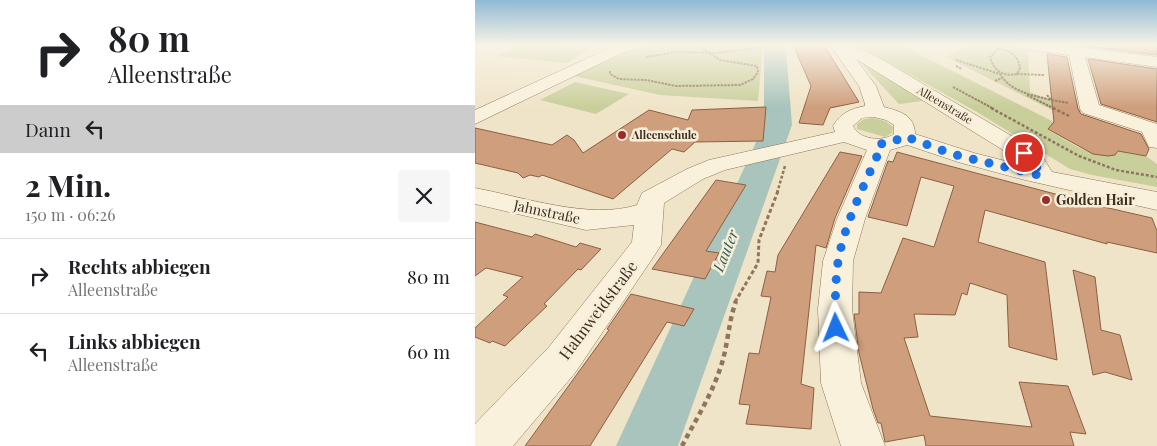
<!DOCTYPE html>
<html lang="de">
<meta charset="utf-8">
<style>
:root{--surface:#fff;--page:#f6f6f6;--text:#202124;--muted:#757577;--line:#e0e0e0}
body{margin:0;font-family:"Playfair Display",serif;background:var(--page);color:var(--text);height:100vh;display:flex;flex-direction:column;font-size:19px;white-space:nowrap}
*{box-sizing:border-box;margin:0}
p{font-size:16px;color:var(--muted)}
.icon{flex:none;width:28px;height:28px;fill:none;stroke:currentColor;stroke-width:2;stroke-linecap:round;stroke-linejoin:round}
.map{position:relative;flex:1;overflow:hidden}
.details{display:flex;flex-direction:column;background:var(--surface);width:475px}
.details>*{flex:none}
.hud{background:#fff;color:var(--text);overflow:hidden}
.pin{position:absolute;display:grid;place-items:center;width:42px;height:42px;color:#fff;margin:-21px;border:2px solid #fff;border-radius:50%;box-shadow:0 1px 5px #0007}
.me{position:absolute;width:55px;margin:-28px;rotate:358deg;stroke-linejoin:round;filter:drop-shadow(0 0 4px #0008)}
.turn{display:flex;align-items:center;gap:18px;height:105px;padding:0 25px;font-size:22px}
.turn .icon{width:65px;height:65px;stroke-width:2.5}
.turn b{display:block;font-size:35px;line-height:42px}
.then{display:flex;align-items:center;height:48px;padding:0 25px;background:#0003;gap:10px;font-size:19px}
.round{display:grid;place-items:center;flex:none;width:52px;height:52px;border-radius:5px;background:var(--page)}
.head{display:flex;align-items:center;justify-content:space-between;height:85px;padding:0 25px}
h1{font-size:30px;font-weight:700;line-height:38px}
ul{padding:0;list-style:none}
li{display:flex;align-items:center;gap:15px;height:75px;padding:0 25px;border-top:1px solid var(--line)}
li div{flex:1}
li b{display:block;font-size:19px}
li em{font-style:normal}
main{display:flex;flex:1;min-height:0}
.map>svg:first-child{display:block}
</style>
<main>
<section class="details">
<div class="hud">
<div class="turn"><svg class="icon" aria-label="right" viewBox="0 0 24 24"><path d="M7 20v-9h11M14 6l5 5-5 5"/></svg><div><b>80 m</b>Alleenstraße</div></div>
<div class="then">Dann<svg class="icon" aria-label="left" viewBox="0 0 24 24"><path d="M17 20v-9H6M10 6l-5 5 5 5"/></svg></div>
</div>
<div class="head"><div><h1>2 Min.</h1><p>150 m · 06:26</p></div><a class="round"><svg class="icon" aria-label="close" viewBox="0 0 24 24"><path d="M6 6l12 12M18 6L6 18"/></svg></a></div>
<ul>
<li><svg class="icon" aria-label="right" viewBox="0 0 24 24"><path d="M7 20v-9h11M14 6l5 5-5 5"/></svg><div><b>Rechts abbiegen</b><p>Alleenstraße</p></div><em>80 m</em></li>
<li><svg class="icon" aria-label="left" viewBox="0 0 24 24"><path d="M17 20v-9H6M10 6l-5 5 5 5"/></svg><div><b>Links abbiegen</b><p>Alleenstraße</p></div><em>60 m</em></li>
</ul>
</section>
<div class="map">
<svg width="682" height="446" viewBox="0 0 682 446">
<rect width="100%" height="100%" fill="#f0e4c8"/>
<g fill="#c9cf9b">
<path d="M43 45 117 47 92 63 21 56Z"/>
<path d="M166 45H288L283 101 185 95 99 76Z"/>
<path d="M382 45H426L579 122 573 130C593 140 616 160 640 155L643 151 671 156 682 164V187L617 175 595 169 502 112Z"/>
<path d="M495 45H529L553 49 555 92 591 106 609 110 591 117 471 57Z"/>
<path d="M375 51 456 100 424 104Z"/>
<path d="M100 82 154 94 121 114 65 100Z"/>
<path d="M398 118 410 121 418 127 417 133 410 137 382 129V124L389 119Z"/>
</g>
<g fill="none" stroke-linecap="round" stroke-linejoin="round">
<path fill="#a9c4bc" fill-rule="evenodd" d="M306 45 311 50 317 125 203 446H141L289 125V50L293 46Z"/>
</g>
<g fill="#cf9f7d" stroke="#8d5f41">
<path d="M349 45 384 102 355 108 348 125 324 123 336 86 319 47Z"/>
<path d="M600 45 641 49 639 45H682V55Z"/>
<path d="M572 54 592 57 603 109 606 114 666 134 674 149 671 156 643 151 640 155 633 156 618 154 573 129 579 122Z"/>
<path d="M613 59 682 69V122L626 104Z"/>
<path d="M291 107 288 141 220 142 209 152 197 149 138 199 67 175 64 177 55 175 48 178 43 173 0 163V128L77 145 92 135 99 140 108 153 174 110 213 120 217 110Z"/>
<path d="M365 152 387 156 360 218 351 248 341 245 326 384 339 388 336 429 271 424 275 405 264 404 274 353 284 354 296 297 286 296 292 271 300 272 303 255Z"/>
<path d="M422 152 629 207 677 218 682 231V253L632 242V244L510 210 503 242 570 262 582 360 534 347 532 295 495 283 492 295 487 293 480 315 439 314 443 337 429 338 455 416 557 427 544 382 593 386 611 434 595 432 599 446H451L449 435 410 442 406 423H403L398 409 384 353 379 314H384V292L406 293 428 238 459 247 479 186 446 177 432 226 393 217 413 161 418 162Z"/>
<path d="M241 180 271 185 231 251 244 253 230 279 177 269Z"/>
<path d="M0 222 57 237 60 234 101 247 105 243 126 249 106 270 103 269 69 304 72 306 30 346 17 341 15 343 0 337V328L33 297 28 295 48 277 11 268 0 276Z"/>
<path d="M598 270 620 277 626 330 645 335 657 380 630 372 618 375Z"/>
<path d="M156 294 219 309 209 326 192 322 115 446H50L134 330 132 329Z"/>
</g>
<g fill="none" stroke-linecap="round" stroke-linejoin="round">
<g stroke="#8d765c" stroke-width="1">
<g id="minor">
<path d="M168 45 166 48 149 52 0 124V110L139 46Z"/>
<path d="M355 45H373L399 55 557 148 567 156 577 172 682 192V210L546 179 483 162 432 145 415 150 390 219 378 261 377 309 386 383 410 446H366L346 383 343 309 348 261 362 219 392 150 369 142 250 170 228 179 189 203 186 245 181 253 100 373 38 446H0V424L74 347 157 242 159 225 111 230 0 204V188C48 197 115 220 162 205L167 193 212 169 234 160 360 132 358 126C366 113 375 109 390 106V104L384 86ZM381 59 541 158 550 166 499 153 440 134C440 115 424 111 409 107L401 86ZM399 117 411 120 419 125V134C408 142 384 140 378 126L387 118Z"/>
<path d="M542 45H584L682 57V67L610 57 624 105 682 124V148L674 147 667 132 608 113 605 109 594 55 549 49 544 48Z"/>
</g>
</g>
<g stroke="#8d765c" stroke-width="2" stroke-dasharray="2.5 1" stroke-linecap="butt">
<path d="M523 49C535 50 543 55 545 68L542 74C528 77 519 71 515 57Z"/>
<path d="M171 57 202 52 243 53 304 45"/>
<path d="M481 60 525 74C536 92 557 95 576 100"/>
<path d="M481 66 487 69"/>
<path d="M135 71V74L144 79 171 80 201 86 265 85 278 79 283 72 282 66 245 60 223 45"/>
<path d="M542 74 570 75"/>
<path d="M520 81 527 78"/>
<path d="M478 87 519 109"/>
<path d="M552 95 580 109"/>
<path d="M572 95 576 100 594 103"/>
</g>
<g stroke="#8d765c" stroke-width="2.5" stroke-dasharray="3 2" stroke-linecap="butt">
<path d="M516 108 604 156 641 170 682 177"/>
<path d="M578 108 594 116"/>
<path d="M302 193 310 166"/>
</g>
<path stroke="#8d765c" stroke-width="3" stroke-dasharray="4 2.5" stroke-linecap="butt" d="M260 302 283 263 284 240 303 191"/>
<path stroke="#8d765c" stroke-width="4.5" stroke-dasharray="5 4" stroke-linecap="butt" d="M207 446C220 421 236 396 245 369 253 347 253 323 261 301"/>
<use href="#minor" fill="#faf1dc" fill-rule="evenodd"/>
</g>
<linearGradient id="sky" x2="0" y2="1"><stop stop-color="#8fbad6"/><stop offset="0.42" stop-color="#f8f3e6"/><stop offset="1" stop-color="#f8f3e6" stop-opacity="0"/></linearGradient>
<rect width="682" height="107" fill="url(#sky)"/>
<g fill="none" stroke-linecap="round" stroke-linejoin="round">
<path stroke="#1a73e8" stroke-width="9" stroke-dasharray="0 16.2" d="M361 328C360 306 360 284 363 262 369 225 388 188 403 154L404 144 416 143 429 136 477 154 567 176 558 161 549 153"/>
</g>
<g fill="#9e2a2b" stroke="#f7eed8" stroke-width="2">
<circle cx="147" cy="135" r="5"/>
<circle cx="571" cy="200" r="5"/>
</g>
<g text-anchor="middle" stroke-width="5" stroke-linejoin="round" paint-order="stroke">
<g font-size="11" fill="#3d2e20" stroke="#f7eed8">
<text transform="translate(470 105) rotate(31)" y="4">Alleenstraße</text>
</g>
<g font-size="11" font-weight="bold" fill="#3d2e20" stroke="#f7eed8" text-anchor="start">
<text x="157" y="139">Alleenschule</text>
</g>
<g font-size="14" font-weight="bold" fill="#3d2e20" stroke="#f7eed8" text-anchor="start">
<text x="581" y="205">Golden Hair</text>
</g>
<g font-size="14" fill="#3d2e20" stroke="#f7eed8">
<text transform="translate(72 212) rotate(12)" y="5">Jahnstraße</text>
</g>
<g font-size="15" font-style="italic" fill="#2f5d5a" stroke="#f7eed8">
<text transform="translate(251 251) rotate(-68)" y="5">Lauter</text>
</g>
<g font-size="16" fill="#3d2e20" stroke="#f7eed8">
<text transform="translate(123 310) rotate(-53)" y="6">Hahnweidstraße</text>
</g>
</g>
</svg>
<div class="pin" style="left:549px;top:153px;background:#d93025"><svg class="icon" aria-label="arrive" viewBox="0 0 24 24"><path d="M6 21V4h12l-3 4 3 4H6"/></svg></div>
<svg class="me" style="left:361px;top:328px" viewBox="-20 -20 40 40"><path d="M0-17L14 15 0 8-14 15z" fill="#1a73e8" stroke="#fff" stroke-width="4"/></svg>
</div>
</main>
